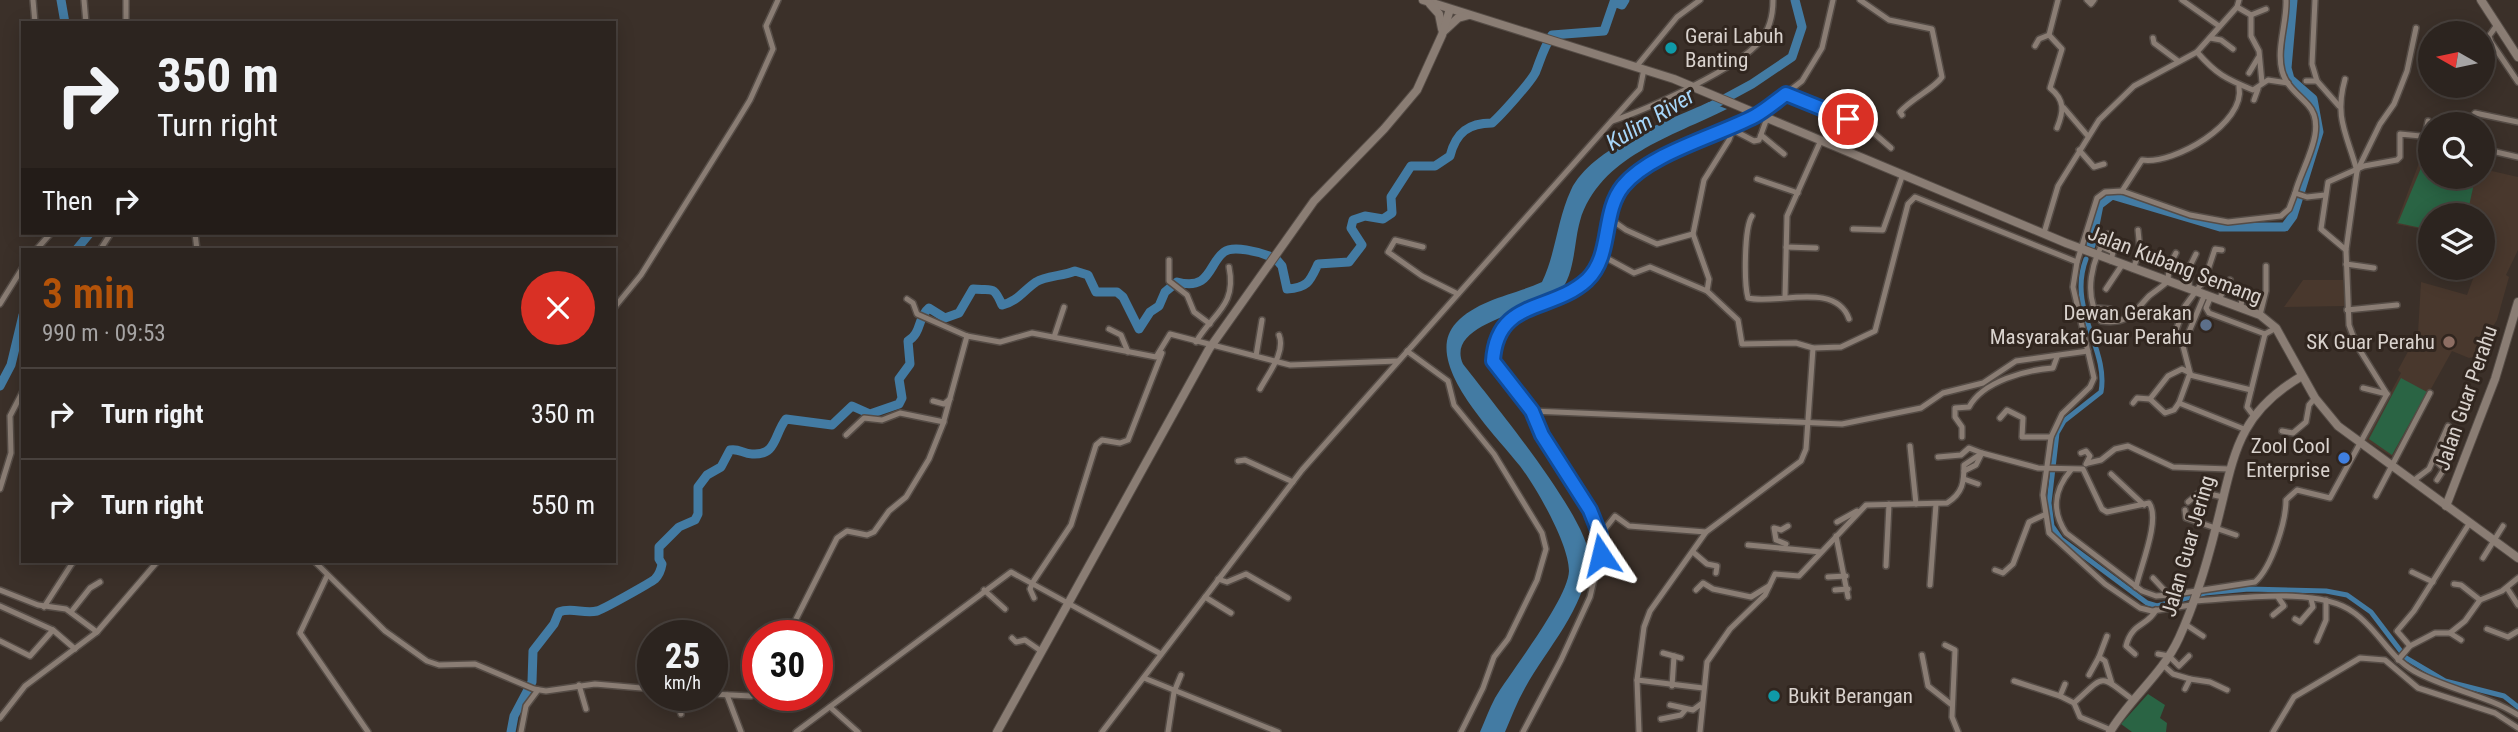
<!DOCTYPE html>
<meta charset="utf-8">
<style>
:root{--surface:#2c241f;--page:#342c28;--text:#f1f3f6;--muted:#a6a4a4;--line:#48413d;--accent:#b45309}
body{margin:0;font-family:"Roboto Condensed",sans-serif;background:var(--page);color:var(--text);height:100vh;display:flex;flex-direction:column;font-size:26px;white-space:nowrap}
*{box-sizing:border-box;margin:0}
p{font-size:23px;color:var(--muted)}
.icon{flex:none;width:38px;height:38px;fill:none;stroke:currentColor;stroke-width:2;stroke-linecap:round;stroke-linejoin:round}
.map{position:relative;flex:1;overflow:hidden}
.sheet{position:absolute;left:21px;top:248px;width:595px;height:315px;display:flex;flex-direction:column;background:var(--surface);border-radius:0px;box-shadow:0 4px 18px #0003,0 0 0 2px var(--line)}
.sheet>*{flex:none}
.top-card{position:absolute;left:21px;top:21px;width:595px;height:214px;border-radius:0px;box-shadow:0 4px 18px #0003,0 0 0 2px var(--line);background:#2c241f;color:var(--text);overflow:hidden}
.needle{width:46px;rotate:279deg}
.fabs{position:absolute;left:2418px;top:21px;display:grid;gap:14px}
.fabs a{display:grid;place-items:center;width:77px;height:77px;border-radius:50%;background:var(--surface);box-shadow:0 4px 18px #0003,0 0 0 2px var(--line);font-size:35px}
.speed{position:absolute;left:637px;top:620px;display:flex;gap:14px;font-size:35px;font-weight:700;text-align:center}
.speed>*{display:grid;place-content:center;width:91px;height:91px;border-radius:50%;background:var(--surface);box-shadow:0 4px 18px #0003,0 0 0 2px var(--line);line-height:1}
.speed small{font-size:18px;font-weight:400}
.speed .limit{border:10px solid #d22;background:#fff;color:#111}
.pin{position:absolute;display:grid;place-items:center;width:60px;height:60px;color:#fff;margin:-30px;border:4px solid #fff;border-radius:50%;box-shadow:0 2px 7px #0007}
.me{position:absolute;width:77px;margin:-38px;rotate:350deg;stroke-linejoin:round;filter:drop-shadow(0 0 5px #0008)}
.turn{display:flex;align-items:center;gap:24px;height:147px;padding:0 21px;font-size:32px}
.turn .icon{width:91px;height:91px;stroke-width:2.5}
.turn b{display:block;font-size:49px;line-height:60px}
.then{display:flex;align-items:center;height:66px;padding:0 21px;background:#0003;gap:14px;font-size:26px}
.round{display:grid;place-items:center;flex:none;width:74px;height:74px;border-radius:37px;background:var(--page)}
.headline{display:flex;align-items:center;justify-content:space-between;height:119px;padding:0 21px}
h1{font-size:42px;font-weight:600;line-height:52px;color:var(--accent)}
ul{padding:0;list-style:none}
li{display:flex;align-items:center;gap:21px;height:91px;padding:0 21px;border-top:2px solid var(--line)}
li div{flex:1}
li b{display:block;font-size:26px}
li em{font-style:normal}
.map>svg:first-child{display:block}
</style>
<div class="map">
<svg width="2518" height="732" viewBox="0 0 2518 732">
<rect width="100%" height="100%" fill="#3b3029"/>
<g fill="#49382d">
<path d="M2422 155 2431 157V177H2483V169L2518 177V250L2506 275 2509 277 2497 320 2474 357 2469 358 2452 351 2393 457 2365 440 2401 373 2398 370 2418 333 2421 282 2467 295 2477 268H2483V215H2431V231L2396 224Z"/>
<path d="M2303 280H2343L2345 306 2284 307Z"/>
</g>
<g fill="#2a6444">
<path d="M2421 168 2431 170V177L2475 179 2467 215H2431V230L2398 223Z"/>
<path d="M2401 378 2427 392 2392 455 2369 439Z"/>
<path d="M2148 694 2165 705 2160 718 2167 723 2166 732H2132L2121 724Z"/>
</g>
<path fill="#437ba3" d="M1709 102 1727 109C1673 136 1599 157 1580 221 1574 241 1575 277 1559 292 1537 312 1444 322 1463 364 1489 398 1593 523 1589 560 1585 609 1547 648 1525 688 1517 702 1511 718 1505 732H1480C1485 721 1489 709 1495 698 1512 670 1568 599 1569 571 1569 544 1536 487 1520 466 1496 435 1420 362 1456 323 1478 299 1514 295 1542 282 1556 253 1557 220 1571 190 1592 147 1668 121 1709 102Z"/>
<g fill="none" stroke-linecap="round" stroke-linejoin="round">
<path stroke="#437ba3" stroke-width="5" d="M2086 259C2067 309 2109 349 2101 392L2064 421 2057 433 2049 503 2052 526 2061 539 2147 603 2157 606 2205 593 2249 589 2326 591 2347 595 2371 612 2406 658 2445 681 2504 696 2518 707"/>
<g stroke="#437ba3" stroke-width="9">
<path d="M61 0 65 23"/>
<path d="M1704 110 1752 84 1792 57 1802 27 1795 0"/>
<path d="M2091 245 2099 205 2112 195 2220 227H2285L2293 216 2319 132 2313 99 2290 79 2287 68 2293 0"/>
<path d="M76 250 90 233"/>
<path d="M1276 259 1282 266 1287 289C1308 288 1310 281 1318 264L1349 262 1362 245 1351 228 1353 220 1365 216 1383 219 1392 213 1391 197 1411 166H1435L1450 156C1456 132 1469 123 1492 123 1500 116 1533 80 1536 71 1541 58 1544 47 1552 35L1604 31 1614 2 1622 5 1625 0"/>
<path d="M0 386 11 365 23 315"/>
<path d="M511 732 514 716 532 682 533 651 554 624 559 612C571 607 584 614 597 611 602 610 650 583 655 579 659 575 661 570 662 564L659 559V547L679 527 695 520 698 514V487L707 475 721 467 730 450C739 448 743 454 752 454 777 456 774 434 786 419L832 425 852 406 870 414 899 404 902 398 899 379 910 364 908 341C922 333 917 318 929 308L945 318 959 313 973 289C992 291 993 284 1002 305 1017 302 1024 290 1036 282 1046 276 1063 276 1075 271L1088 275 1096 292H1117L1123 297 1139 329 1150 312 1159 306 1165 292 1177 282C1211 291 1208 264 1224 252 1233 245 1259 252 1269 256"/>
</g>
<g stroke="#554c46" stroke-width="8">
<g id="street">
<path d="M33 0 35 23"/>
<path d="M84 0 86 23"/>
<path d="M1860 0 1889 20 1932 29 1942 77C1934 89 1912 98 1900 112L1902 115"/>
<path d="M2087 0 2091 4 2094 0"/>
<path d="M2182 0 2219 26"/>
<path d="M2286 0C2287 22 2276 49 2282 71 2286 86 2298 94 2308 105 2329 128 2301 168 2295 193L2307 197 2325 195"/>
<path d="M2315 0 2312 64 2317 81 2339 106"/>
<path d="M2237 7 2251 15 2266 9"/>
<path d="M2251 15V36L2259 51 2262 83"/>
<path d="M126 23V0"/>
<path d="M2497 25 2489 36 2491 42 2518 82"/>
<path d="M2049 35 2062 49 2050 88C2065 100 2064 111 2057 128"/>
<path d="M2153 38 2154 43 2178 61"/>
<path d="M2210 38 2221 40 2233 49"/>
<path d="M2035 46 2039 39 2049 35 2058 0"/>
<path d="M2197 52C2216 74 2226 79 2253 90L2268 80 2288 83"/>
<path d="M1636 67 1677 17 1700 0"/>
<path d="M2249 73 2258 58"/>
<path d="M2345 79C2334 118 2347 134 2357 171"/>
<path d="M2306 81H2317"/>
<path d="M1786 94 1868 128 1891 148"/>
<path d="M2254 100 2258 89"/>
<path d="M2064 108 2087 135"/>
<path d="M1612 121C1646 110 1739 68 1760 41 1770 29 1773 15 1773 0"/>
<path d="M2446 124 2447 120"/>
<path d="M2467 124 2475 113 2518 122"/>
<path d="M1733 130 1754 141 1759 140 1767 118"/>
<path d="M1761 135 1784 154"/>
<path d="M2425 136 2428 121"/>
<path d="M2483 149 2518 157"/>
<path d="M2079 150 2094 167 2104 164"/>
<path d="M1757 179 1798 193"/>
<path d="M2122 191 2142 160C2174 165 2246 123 2239 87"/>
<path d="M1752 216C1744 228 1744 283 1748 298 1776 305 1836 281 1849 319"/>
<path d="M1609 218 1626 230 1657 244 1693 234 1704 180 1729 140 1734 126"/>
<path d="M1853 229 1883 230 1903 174"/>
<path d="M119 233H140"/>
<path d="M195 233 197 250"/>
<path d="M2044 233 2058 186 2099 120 2134 86 2197 52 2237 7 2239 0"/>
<path d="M1693 234 1709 279 1707 291"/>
<path d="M2108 234C2092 259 2082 295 2101 321 2128 325 2133 313 2149 296 2155 291 2162 287 2168 281L2169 266 2176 253"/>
<path d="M2100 246 2113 252 2111 261"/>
<path d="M1423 247 1395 240 1388 252 1422 276 1458 294"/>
<path d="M1786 247 1816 248"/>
<path d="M36 250 51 233"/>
<path d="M100 250 111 233"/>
<path d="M2346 250 2321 229 2328 182 2364 166 2397 160 2400 157V134L2431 137"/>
<path d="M1601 255 1634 273 1650 267 1707 291 1738 320 1742 344 1796 343 1813 348 1841 347 1875 331 1908 204 1915 197 2077 262"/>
<path d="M1169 260V281L1187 295 1194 312 1210 324"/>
<path d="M2346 264 2374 268"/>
<path d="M2133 269 2140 250 2138 230"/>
<path d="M2106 289 2122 265"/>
<path d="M2189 289 2190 266 2196 254"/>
<path d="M2211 296 2206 308 2209 313 2265 334 2276 328"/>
<path d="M1785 297 1787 216 1821 140"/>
<path d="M907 299 913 303 917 314 967 336 1000 342 1032 333 1156 357 1170 334 1290 365 1398 361"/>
<path d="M2219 299 2230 280"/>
<path d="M0 304 23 267"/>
<path d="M2241 307 2242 297"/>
<path d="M614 308 641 275 736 123 750 100 773 49 766 26 778 0"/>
<path d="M2347 310 2397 305"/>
<path d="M2093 311 2097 308 2110 309"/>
<path d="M2260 315 2266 291V266"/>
<path d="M1109 329 1121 335 1128 352"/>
<path d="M1054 337 1064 307"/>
<path d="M2172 341 2185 306 2205 279 2215 249 2222 250"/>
<path d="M1196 342C1213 313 1237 306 1229 267"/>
<path d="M1407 351 1448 381 1454 405 1494 454 1542 533 1546 549 1537 580 1508 639 1494 657 1483 688 1461 732"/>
<path d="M1256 356 1262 320"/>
<path d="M2190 373 2183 346 2205 294"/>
<path d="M2190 375 2251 390"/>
<path d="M2363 388 2387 394"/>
<path d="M1260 389C1268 374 1286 352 1279 335"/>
<path d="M2387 394 2356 344 2349 325 2346 250 2357 171 2380 124 2394 104 2407 71 2416 28"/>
<path d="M2150 399 2168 376 2182 369 2190 373 2179 403"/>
<path d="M933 401 944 404 950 399"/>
<path d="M2133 403 2137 398 2150 399 2165 413 2174 410 2179 403 2244 429"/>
<path d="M1532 411 1842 424 1921 408 1943 393 1983 383 2016 361 2088 351"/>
<path d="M2253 415 2247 407 2265 334"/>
<path d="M2000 418 2007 410 2023 418 2022 437H2051"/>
<path d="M2282 431 2293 433 2306 422 2309 405 2315 398"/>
<path d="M846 435 864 418 882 420 900 413 944 422"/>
<path d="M1962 437V427L1955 417V408L1969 407C1983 381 2026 370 2053 368L2057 357"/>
<path d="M1910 446 1916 504"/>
<path d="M2081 453 2086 451 2090 456 2086 464"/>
<path d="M1938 457 1961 455 1969 448 1982 453 1976 465 1964 471"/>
<path d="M2435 460 2444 469 2437 480"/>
<path d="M1238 461 1245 460 1293 482"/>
<path d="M2088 463 2101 460 2115 449 2128 446 2173 467 2229 469"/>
<path d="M2071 470C2054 490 2051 510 2066 533L2142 591 2156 596 2170 595 2255 582C2272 567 2286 521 2286 500L2297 490 2330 498 2387 394"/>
<path d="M2111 474 2144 505"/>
<path d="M1964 479 1978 484"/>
<path d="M2413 481 2429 469 2448 426"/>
<path d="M0 489 11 453 10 416 23 391"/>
<path d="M2376 496 2430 393"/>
<path d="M2188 502 2200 492 2223 497"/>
<path d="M2185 510 2186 518 2236 535"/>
<path d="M1837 522 1857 511"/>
<path d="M1600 535 1615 516 1629 526 1706 532"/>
<path d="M1836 536 1848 597"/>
<path d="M1786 544 1776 540 1774 528 1781 530 1788 526"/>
<path d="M1748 545 1821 552"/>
<path d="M1693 552 1707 564 1717 566 1716 573"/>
<path d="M2483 558 2503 526"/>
<path d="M315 562 385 631 427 661 439 665 475 664 534 689 546 691 595 684 653 689"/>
<path d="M1886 566 1889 504"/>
<path d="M1995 570 2003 573 2013 564 2029 522 2044 515"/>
<path d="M2412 572 2433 582"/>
<path d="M327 576 300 633 368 732"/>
<path d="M1828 577 1846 576"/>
<path d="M2153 578 2167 593"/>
<path d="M1218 579 1227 582 1246 574 1288 598"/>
<path d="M2454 584 2461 585 2480 600 2502 591 2518 578"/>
<path d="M1930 585 1936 504"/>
<path d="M2507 588 2518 605"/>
<path d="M0 590 38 605 66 609 97 632"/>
<path d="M984 590 1005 609"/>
<path d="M1696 590 1703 583 1713 589 1751 597 1769 586"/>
<path d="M1835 590 1848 589"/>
<path d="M1205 597 1231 613"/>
<path d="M1034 598 1030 589 1033 582 1071 525 1096 445 1102 440 1120 443 1128 440 1162 353"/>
<path d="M2194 601C2237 599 2317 586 2353 612 2377 628 2389 657 2414 671 2448 690 2487 695 2518 715"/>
<path d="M2191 605 2152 611 2140 608 2105 584 2049 533 2043 495 2051 437 2062 414 2090 387 2094 378 2073 287 2077 262 2097 198 2105 192 2122 191 2190 215 2228 222 2281 216 2289 209 2295 193"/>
<path d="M0 606 53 630 75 649"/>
<path d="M44 607 73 562"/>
<path d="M71 612 90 588 100 582"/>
<path d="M2273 615 2284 606 2278 597"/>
<path d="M2295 619 2300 622 2313 607 2311 599"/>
<path d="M2185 624 2203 636"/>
<path d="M2487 629 2508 637 2518 631"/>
<path d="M2450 633 2461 640"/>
<path d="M788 635 837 538 847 531 867 535 874 532 889 511 906 497 929 459 943 424 967 336"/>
<path d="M1012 638 1016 642 1025 640 1041 651"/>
<path d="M0 641 30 656 53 630"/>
<path d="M2317 641 2326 620V600"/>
<path d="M1945 645 1955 650 1952 717 1958 732"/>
<path d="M2410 646 2397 631 2414 611 2469 524"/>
<path d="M1663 653 1681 658"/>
<path d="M2135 654 2126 646C2132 622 2147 627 2156 610"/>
<path d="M2158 654 2169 656 2179 666 2189 656"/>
<path d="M1922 655 1928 686 1952 705"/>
<path d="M2099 657 2107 636"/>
<path d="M2398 660 2410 646 2435 633H2450L2465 621 2480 600"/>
<path d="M2163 665 2173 674 2190 679 2185 689"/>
<path d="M2089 675 2099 657 2105 661 2112 684"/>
<path d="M1144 678 1278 732"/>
<path d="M2190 679 2210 682 2227 690"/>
<path d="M1637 680 1703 688"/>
<path d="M2014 681 2060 696"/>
<path d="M2065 684 2060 696 2074 703"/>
<path d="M579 685 586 709"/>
<path d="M1672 686 1674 656"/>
<path d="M712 694 751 696 758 688"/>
<path d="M676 695 681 714"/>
<path d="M727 695 741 732"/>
<path d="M1670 705 1693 710 1701 704"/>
<path d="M830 707 858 732"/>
<path d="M0 718 25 686 97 632 157 562"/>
<path d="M1661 719 1681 715 1686 709"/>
<path d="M2111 730 2080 717 2074 703C2105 675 2098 673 2133 700"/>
<path d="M521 732 526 706 538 690"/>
<path d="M796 732 1011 572 1161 654"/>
<path d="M1102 732 1302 470 1640 89 1644 69"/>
<path d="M1168 732 1174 692 1181 675"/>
<path d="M1523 732 1561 660 1590 597 1602 545 1595 522 1581 493 1542 435 1532 411 1493 361 1497 334 1512 318 1574 288 1590 277 1601 255 1614 199 1625 184 1644 169 1758 115 1802 81 1822 48 1833 0"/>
<path d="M1639 732 1637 680 1644 627 1650 611 1706 532 1801 461 1806 449 1813 348"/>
<path d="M1700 732 1707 662 1730 629 1765 595 1775 574 1799 576 1866 505 1947 503C1963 493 1964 482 1964 465L1982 453 2038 468 2083 469 2102 509 2107 512 2149 503C2161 519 2140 568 2136 587"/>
<path d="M2273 732 2294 697 2360 658 2385 660 2418 688 2495 713 2518 728"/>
</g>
</g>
<g stroke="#554c46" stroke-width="10">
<g id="secondary">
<path d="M1423 0 1674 79 2066 243 2260 315 2276 328 2315 398 2338 426 2518 558"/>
<path d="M2481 0 2518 57"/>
<path d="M1430 4 1439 14 1442 29"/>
<path d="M1445 30 1458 18 1469 15"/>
<path d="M2446 506 2495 379 2518 302"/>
<path d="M997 732 1209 349 1314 201 1384 129 1417 90 1442 35 1450 9"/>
<path d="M2110 732C2130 698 2162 675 2179 638 2195 603 2207 563 2216 527 2234 458 2235 415 2302 376"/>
</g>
</g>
<use href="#street" stroke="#8a7d74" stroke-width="5"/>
<use href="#secondary" stroke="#8a7d74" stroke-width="8"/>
</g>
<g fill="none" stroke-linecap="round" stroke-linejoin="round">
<g stroke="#114b97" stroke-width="18">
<path id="route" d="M1601 555 1600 535 1590 510 1542 435 1532 411 1493 361C1497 298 1551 313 1587 280 1613 255 1601 213 1623 186 1650 153 1717 136 1755 116 1766 110 1776 101 1786 94L1848 119"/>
</g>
<use href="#route" stroke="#1a73e8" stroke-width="12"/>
</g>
<g fill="#0f9aa8" stroke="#31261f" stroke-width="2.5">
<circle cx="1671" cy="48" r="7"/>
<circle cx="1774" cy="696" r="7"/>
</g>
<circle fill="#5c6f8a" stroke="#31261f" stroke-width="2.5" cx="2206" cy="325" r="7"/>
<circle fill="#8d6e63" stroke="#31261f" stroke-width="2.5" cx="2449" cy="342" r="7"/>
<circle fill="#3f7fe0" stroke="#31261f" stroke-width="2.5" cx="2344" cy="458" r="7"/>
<g text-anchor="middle" stroke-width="6" stroke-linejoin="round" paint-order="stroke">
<g font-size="21" fill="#d9d2cd" stroke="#31261f" text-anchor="end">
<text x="1685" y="43" text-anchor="start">Gerai Labuh<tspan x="1685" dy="24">Banting</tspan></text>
<text x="2192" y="320">Dewan Gerakan<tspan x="2192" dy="24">Masyarakat Guar Perahu</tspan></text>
<text x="2435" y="349">SK Guar Perahu</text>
<text x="2330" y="453">Zool Cool<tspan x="2330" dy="24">Enterprise</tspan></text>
<text x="1788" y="703" text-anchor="start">Bukit Berangan</text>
</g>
<g font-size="21" fill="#d9d2cd" stroke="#31261f">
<text transform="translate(2175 265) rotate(21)" y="7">Jalan Kubang Semang</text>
<text transform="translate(2466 398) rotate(-71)" y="7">Jalan Guar Perahu</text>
<text transform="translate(2188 546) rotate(-74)" y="7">Jalan Guar Jering</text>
</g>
<g font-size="23" font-style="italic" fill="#a7d6f9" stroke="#31261f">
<text transform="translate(1650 119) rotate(-31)" y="8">Kulim River</text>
</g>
</g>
</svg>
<div class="fabs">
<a><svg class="needle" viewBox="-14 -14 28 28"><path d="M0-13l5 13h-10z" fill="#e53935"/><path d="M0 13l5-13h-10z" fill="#a6a4a4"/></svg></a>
<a><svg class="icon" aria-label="search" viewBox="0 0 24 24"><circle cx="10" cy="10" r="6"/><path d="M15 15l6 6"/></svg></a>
<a><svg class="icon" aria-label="layers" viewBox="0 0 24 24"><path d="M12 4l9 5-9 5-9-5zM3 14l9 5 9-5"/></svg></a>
</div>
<div class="speed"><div>25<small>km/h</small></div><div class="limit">30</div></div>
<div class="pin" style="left:1848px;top:119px;background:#d93025"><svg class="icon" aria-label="arrive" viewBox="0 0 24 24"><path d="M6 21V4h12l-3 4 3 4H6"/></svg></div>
<svg class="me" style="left:1601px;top:555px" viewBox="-20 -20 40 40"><path d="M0-17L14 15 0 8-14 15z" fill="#1a73e8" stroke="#fff" stroke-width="4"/></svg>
<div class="top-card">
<div class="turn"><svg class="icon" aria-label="right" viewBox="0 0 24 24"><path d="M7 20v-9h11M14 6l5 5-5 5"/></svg><div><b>350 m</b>Turn right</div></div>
<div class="then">Then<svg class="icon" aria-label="right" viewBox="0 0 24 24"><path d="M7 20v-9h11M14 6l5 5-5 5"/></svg></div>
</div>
<section class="sheet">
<div class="headline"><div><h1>3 min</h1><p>990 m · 09:53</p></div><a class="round" style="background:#d93025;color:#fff"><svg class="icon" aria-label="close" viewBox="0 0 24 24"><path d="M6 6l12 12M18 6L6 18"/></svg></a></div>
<ul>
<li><svg class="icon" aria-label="right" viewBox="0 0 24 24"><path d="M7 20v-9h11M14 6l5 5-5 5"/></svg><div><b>Turn right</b></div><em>350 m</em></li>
<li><svg class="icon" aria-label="right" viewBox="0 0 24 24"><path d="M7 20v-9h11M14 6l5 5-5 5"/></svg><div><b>Turn right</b></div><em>550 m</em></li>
</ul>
</section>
</div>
